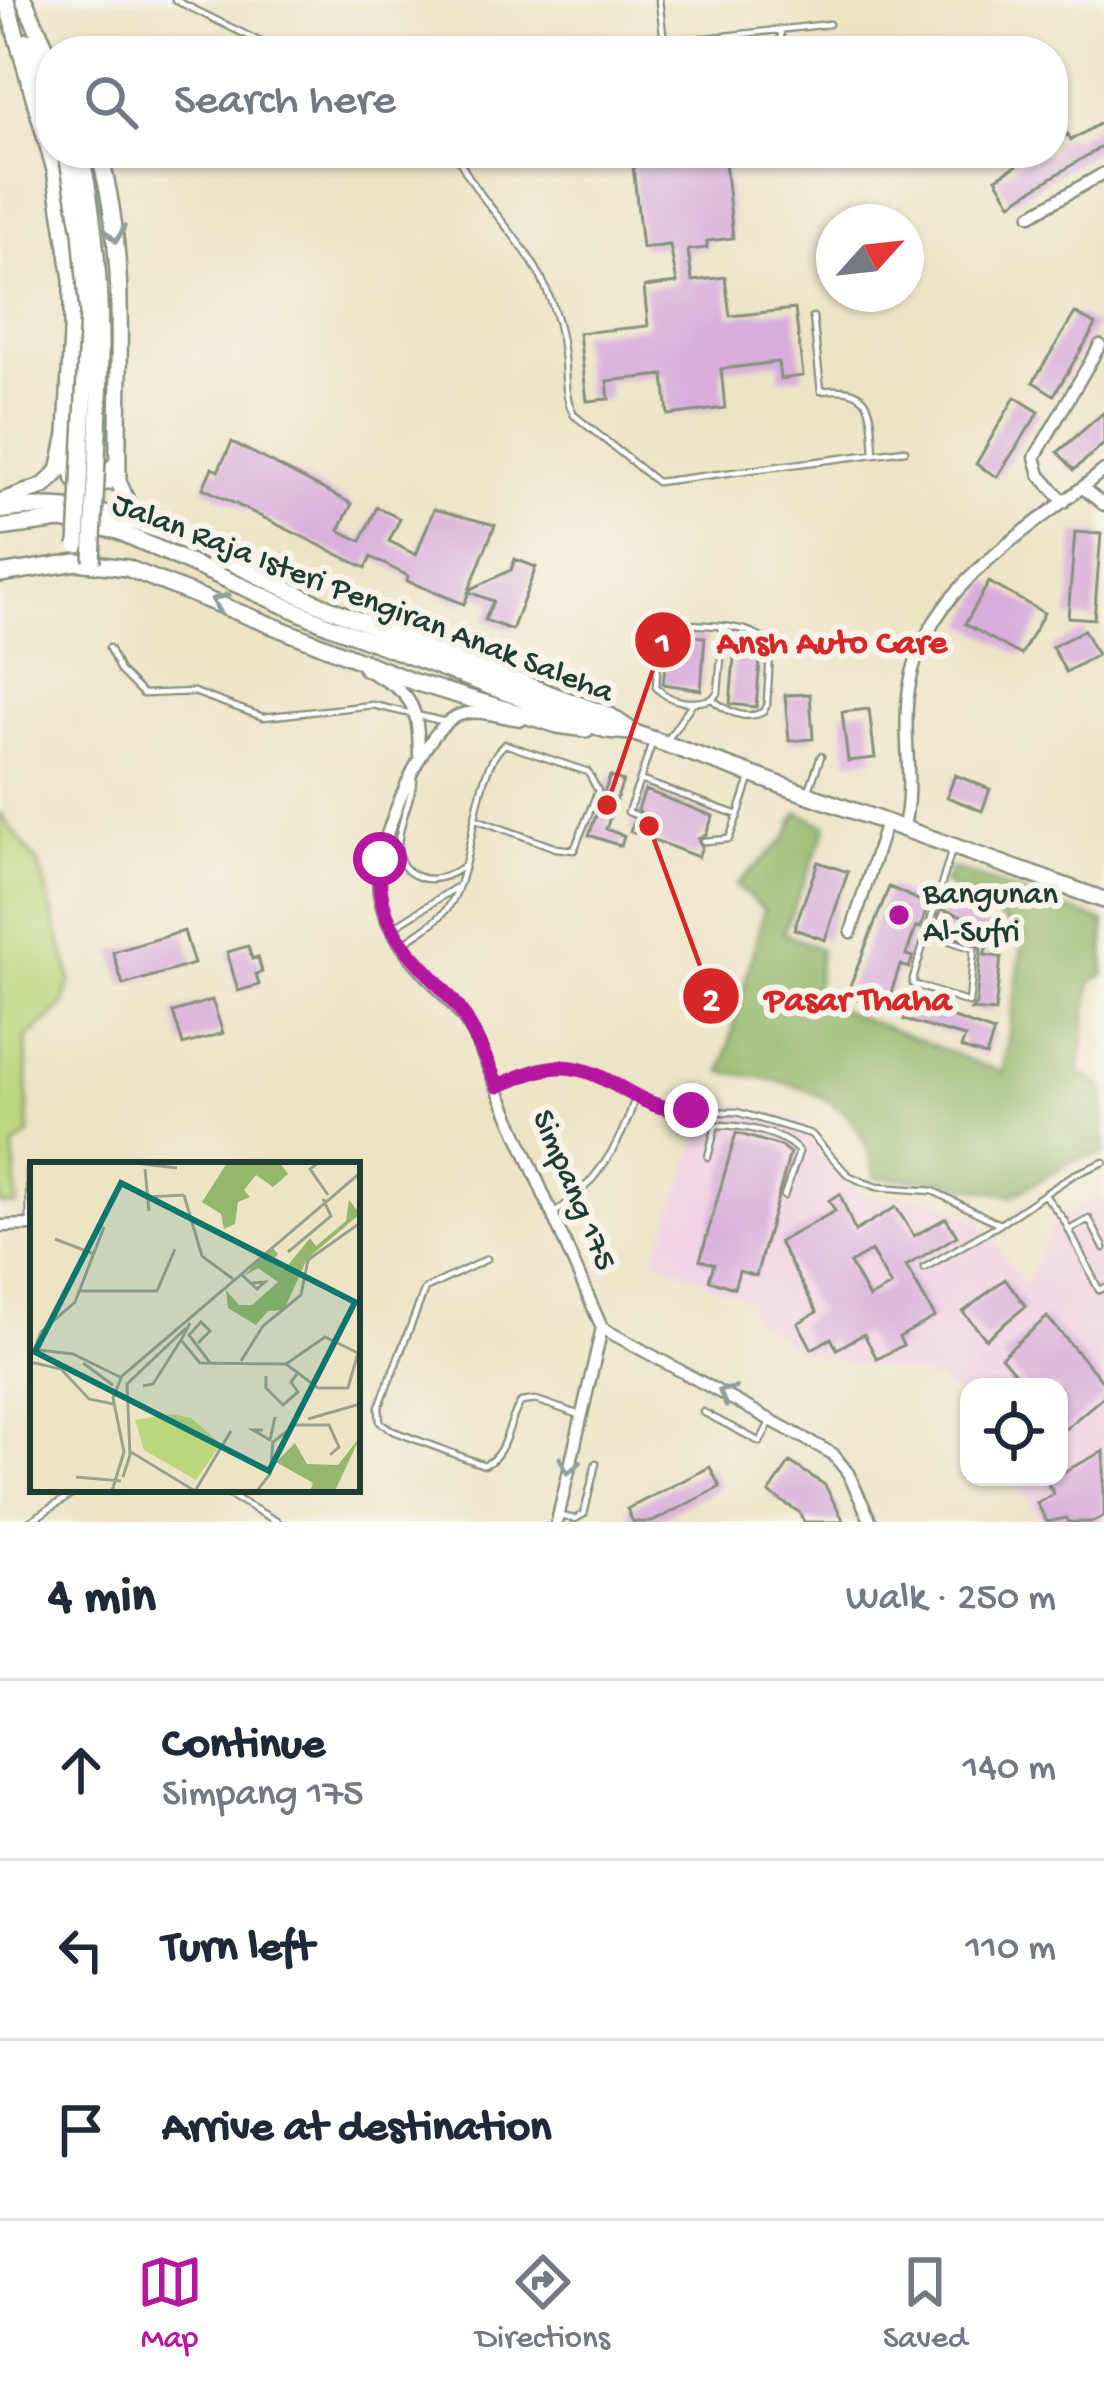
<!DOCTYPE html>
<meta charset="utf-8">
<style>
:root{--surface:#fff;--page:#f6f6f7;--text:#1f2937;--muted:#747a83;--line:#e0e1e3;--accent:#b5179e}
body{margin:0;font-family:"Gochi Hand",sans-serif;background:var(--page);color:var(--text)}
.controls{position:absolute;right:36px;bottom:36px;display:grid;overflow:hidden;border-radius:24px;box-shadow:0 3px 9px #0004}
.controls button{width:108px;height:108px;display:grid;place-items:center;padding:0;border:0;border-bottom:3px solid var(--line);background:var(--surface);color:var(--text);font:60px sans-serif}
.compass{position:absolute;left:816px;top:204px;width:108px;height:108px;border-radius:50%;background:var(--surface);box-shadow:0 3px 9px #0004;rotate:63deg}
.stop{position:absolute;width:36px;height:36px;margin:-27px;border:9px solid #b5179e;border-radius:50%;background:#fff}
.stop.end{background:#b5179e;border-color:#fff;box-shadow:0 3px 12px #0008}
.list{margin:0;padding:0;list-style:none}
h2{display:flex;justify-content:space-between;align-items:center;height:156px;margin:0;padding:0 48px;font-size:51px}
h2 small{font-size:39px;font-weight:400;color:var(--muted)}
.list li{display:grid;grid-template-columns:78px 1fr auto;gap:36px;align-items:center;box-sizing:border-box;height:180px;padding:0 48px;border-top:3px solid var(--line)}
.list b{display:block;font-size:45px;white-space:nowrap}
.list p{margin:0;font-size:39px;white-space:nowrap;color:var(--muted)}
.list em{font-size:39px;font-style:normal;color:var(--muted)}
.icon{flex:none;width:66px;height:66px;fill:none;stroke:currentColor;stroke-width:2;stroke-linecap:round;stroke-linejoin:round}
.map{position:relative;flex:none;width:1104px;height:1522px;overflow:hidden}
.search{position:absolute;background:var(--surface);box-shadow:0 3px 9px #0004;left:36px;right:36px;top:36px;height:132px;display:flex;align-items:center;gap:30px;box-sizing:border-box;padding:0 42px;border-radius:48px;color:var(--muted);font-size:45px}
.sheet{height:696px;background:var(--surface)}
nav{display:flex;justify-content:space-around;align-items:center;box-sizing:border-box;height:168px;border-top:3px solid var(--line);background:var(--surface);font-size:33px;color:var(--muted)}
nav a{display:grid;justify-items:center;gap:6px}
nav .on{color:var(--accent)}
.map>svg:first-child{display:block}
.built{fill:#f0d0e4}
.green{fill:#bbd67b;stroke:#6d8a58;stroke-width:3}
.forest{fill:#94b76b;stroke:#5a7a50;stroke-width:3}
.building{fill:#d8addb;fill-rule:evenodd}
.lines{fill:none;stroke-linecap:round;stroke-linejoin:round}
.lane-casing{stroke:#86907d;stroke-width:9}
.street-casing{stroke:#86907d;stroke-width:15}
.primary-casing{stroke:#86907d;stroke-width:20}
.lane{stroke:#fff;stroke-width:4.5}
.street{stroke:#fff;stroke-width:10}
.primary{stroke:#fff;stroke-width:15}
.primary-bridge-casing{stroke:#86907d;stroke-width:20;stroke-linecap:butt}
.primary-bridge{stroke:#fff;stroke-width:15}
.oneway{stroke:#8f9e9a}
.route{stroke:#b5179e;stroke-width:15}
.poi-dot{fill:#b5179e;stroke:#f7f3e8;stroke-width:4.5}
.labels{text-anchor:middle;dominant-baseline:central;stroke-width:12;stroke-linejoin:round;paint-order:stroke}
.street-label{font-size:33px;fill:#1f3d34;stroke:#f7f3e8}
.poi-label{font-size:33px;fill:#1f3d34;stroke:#f7f3e8;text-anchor:start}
.inset-road{fill:none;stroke:#9ba18c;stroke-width:3}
.view{fill:#0f766e;fill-opacity:0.15;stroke:#0f766e;stroke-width:6}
.inset-edge{fill:none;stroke:#1f3d34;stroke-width:6}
.leader{fill:none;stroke:#d62828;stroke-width:4.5}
.callout-dot{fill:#d62828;stroke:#f7f3e8;stroke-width:4.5}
.mark-label{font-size:36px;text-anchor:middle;font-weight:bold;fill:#fff}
.callout-label{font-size:36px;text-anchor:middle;font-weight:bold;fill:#d62828;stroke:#f7f3e8;stroke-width:12;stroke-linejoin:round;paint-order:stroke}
</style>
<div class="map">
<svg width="1104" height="1522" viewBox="0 0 1104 1522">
<rect width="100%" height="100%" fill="#f7f3e8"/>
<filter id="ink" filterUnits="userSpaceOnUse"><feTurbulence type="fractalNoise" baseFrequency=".00833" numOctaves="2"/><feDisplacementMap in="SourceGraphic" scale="24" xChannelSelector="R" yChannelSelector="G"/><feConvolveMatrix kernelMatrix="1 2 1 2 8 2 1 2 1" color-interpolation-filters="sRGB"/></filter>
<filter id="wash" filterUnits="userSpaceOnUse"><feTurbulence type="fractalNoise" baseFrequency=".004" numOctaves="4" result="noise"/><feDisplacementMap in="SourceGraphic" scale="48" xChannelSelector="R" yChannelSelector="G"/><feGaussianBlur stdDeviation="2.7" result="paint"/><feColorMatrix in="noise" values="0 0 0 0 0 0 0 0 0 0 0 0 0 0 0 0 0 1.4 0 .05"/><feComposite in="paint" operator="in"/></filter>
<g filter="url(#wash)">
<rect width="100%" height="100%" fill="#ede4c6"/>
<path class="built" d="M724,1102L793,1118L844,1182L869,1197L929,1199L980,1221L1025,1286L1055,1218L1104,1195V1522H1041L1017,1477H1059V1387H969V1403L936,1379L807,1355L750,1318L748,1301L655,1259L705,1121L713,1106Z"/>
<path class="green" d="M0,814L39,865L71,978L63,1006L26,1039L29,1135L14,1146L17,1205L0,1204Z"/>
<path class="forest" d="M798,812L827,826L783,933L820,949L815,1000L1003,1073L1024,934L944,883L952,868L1104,922V975L1091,981L1079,1073L1104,1087V1154L1076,1159L1012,1196L944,1181L875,1177C872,1165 869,1151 864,1140C839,1087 773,1078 722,1072L764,910L736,885L786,838Z"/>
<g id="blocks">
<path class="building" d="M1104,121V145L1011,203L996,178L1037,153H1053V143L1068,134L1071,140Z
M675,153H724L733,238L707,241V248L688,250L692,281L725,277L730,316L795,309L803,376L780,379L778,362L721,369L725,408L668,415L664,375L607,381L609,399L587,401L579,333L648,326L644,287L677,283L670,245L642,248L632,157Z
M1075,313L1096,325L1054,395L1033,382Z
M1015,397L1039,412L997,477L976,464Z
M1104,412V444L1074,470L1058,452Z
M232,442L352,504L339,530L361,541L377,507L400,519L389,541L416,555L434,509L495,525L469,590L511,570L515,559L536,567L512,630L485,620L493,601L469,592L464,604L407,581L408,576L371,557L366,568L203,488L212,468L218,471Z
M1075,532L1101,534L1094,619L1068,617Z
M989,582L1044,613L1021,655L965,624Z
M1084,630L1097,655L1066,672L1052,647Z
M669,634L705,637L701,690L663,684Z
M735,647L761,650L756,707L730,704Z
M810,694L813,739L789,741L785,695Z
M869,709L875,758L848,761L842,712Z
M955,775L990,789L982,811L947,797Z
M610,776L623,781L606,829L624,836L621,846L589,835Z
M645,790L713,816L706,834L698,839L702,847L698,857L630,831L634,821L643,816L638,809Z
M818,862L848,872L825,940L794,929Z
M889,887L928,904L921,928L916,927L906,955L913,957L909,968L900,965L886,1009L846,996Z
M941,909L994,926L984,955L1001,957L995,1012L971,1010L976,1004L981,948L935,929Z
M184,931L194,964L123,985L113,952Z
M248,946L252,959L258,957L262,972L256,974L259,985L238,991L227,952Z
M910,997L929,1002L928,1009L994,1032L986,1056L961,1048L965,1037L904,1020Z
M212,1000L223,1033L183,1045L173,1012Z
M736,1133L781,1146L790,1153L756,1276L739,1271L734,1288L709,1280L714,1264L700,1260Z
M840,1194L855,1231L896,1207L914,1236L946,1218L957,1236L906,1266L935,1317L899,1337L903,1345L877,1359L864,1334L837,1349L831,1338L812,1349L798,1323L817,1312L779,1242L835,1211L829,1200ZM871,1251L891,1286L869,1298L850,1263Z
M1005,1279L1026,1306L986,1339L963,1312Z
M1047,1317L1104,1383V1396L1064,1430L1059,1424V1387H1027L1001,1357Z
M1104,1451V1516L1093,1522H1068L1066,1518L1047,1522L1037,1503L1054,1494L1046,1481Z
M790,1462L825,1485L844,1522H804L799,1512L769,1493Z
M710,1467L720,1487L652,1522H633L627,1509Z"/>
</g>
</g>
<g filter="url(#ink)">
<use href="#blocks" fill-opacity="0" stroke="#86907d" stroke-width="3"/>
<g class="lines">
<defs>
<path id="lane" d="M175,0L279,51
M659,0L664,42
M594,51L829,24
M689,51L702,38
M780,51L781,30
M456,153C478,203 523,236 545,286C555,309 562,335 564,359C566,379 564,397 574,415L657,482L905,450
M813,317L821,391C875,384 871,410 874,454
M674,623L720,626L723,635L718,692L712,699C693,705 669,703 656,687L659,632Z
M109,648L120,671L143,694L194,692L263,717L373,705L446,722
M712,699C726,711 745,721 763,712L767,704C769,651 781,632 720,626
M666,742L693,702
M652,743L640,780L738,815L750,779
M414,781C409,810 378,862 419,877C434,883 451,875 464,866
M809,790L821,756
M636,815L628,812L640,780
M704,841L729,839L738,815
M394,927L455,888
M927,933L974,949L969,1003L913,984V979L951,853
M404,943C419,932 438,922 449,906C475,868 472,770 505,744L588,772L598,791L574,850L556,848L476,819
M501,1085L560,1066L585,1070L653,1107L670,1111L737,1112L811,1134L848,1175L863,1182L877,1187L933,1191L1000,1224L1073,1175L1104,1162
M708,1157L716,1125C741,1125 783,1132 799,1152L784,1196
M1044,1194L1064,1220L1099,1290L1104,1288
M555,1213C596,1184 621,1145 635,1098
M30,1224L29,1167H33
M1069,1230L1089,1219L1104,1248
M487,1259L425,1289L379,1407L380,1422L393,1431L484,1465C507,1456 507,1422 521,1402L536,1400L580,1415
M924,1268L1000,1224
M703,1412L760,1442L769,1424
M219,1489L278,1522
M560,1516L575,1519L584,1514L596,1463
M29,1522L80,1489"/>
<path id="street" d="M1031,215L1104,173
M1083,488L1104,505
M1064,502L1040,475L1035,457L1100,345
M364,669C411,693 418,701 419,755
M521,720C501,718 477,707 457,716C423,731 387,824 380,861C376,882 379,905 389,925C410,967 451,994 474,1035L602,1328L833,1454L848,1473L871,1522
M903,830C916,781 900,732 910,683C928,583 1032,530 1104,470
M851,932L886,823
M0,1226L33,1225
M557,1522L602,1328"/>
<path id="primary" d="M24,0L51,59
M28,41L51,100
M99,153C130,261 116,370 118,481L130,510L140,519
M68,450L75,480L88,486L107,482L114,466
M0,502L44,486L59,471L67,434L72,333V279L55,170L6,0
M0,511C122,488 227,567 336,611C427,648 518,682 610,716L630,730
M0,528L60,520L118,531L328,625L606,730L632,732L1104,900
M0,574L77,562L127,568L414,682L558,725L586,729"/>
</defs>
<use href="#lane" class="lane-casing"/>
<use href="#street" class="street-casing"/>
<use href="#primary" class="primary-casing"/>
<use href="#lane" class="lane"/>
<use href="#street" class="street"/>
<use href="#primary" class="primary"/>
<defs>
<path id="primary-bridge" d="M81,154C111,292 98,423 92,562
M67,155L81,232L88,313L77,545"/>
</defs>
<use href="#primary-bridge" class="primary-bridge-casing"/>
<use href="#primary-bridge" class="primary-bridge"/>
</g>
<defs><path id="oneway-chevron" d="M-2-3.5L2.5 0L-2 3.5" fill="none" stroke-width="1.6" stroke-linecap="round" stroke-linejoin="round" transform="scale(3)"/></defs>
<g class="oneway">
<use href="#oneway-chevron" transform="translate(115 234) rotate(82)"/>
<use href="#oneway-chevron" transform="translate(219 602) rotate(-157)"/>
<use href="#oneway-chevron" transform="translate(726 1394) rotate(-151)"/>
<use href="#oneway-chevron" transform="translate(569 1466) rotate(102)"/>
</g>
</g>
<g class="lines" filter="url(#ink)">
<path class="route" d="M380,859C373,937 419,955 460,1010C476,1033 486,1061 498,1086C518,1078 541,1066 563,1067C612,1069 635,1112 691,1110"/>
</g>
<circle class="poi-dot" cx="899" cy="915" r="12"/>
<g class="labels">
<g class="street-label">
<text transform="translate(362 600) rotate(21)">Jalan Raja Isteri Pengiran Anak Saleha</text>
<text transform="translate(572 1191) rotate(67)">Simpang 175</text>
</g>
<g class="poi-label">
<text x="923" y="896">Bangunan<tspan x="923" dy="38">Al-Sufri</tspan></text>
</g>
</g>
<g transform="translate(30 1162)">
<rect width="330" height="330" fill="#ede4c6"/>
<path d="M141,252L161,256L191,282L166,318L114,288L105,258Z" fill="#bbd67b"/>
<path d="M197,1H250L258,12L243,25L226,13L214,28L220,35L208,40L205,62L194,67L191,52L172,40ZM319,38L330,52L277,97L254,148L238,149L226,163L198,146L196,128L209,143H222L248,120L228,106L214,114L242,85L248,92L241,100L254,108L280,76L286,84L316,59ZM330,275L305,329H280L283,321L246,300L265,281L277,302L308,303Z" fill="#94b76b"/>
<path class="inset-road" d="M105,1L147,6M288,1L280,7L298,33M115,7L119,49M154,33L172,94L203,117M118,35L154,33M25,77L64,92M258,90L301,54L293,37M212,113L227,127L235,120L221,121M50,129H127L145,87M160,161L151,178L170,201L256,202L288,226H318L328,191L295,175L256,202M168,181L180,169L171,160L159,173L181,202M0,187L43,192L92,216M4,188L11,170L45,140L74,65M211,199L233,164L271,133L278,98L330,61M0,200L31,207L59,237L83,242M53,201L83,223M236,214V226L253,243L268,230L261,220L267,212M113,224L123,222L151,178M278,257L330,242M233,268H223L240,278L245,255M101,290L165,329L201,269M46,315L91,319M93,315L100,293L97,222L156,166M82,329L94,290L83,236L92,214L330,11M227,329L240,312L243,280L265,263H299L309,285L300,293"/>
<path class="view" d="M91,21L325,140L239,309L5,190Z"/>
<rect width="330" height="330" class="inset-edge"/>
</g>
<path class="leader" d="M607 805L663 640M649 826L711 996"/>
<g class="callout-dot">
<circle cx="607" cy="805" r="12"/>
<circle cx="649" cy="826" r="12"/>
<circle cx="663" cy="640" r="30"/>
<circle cx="711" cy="996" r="30"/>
</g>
<g class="mark-label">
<text x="663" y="652">1</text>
<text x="711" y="1009">2</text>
</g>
<g class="callout-label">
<text x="832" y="652">Ansh Auto Care</text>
<text x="858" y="1009">Pasar Thaha</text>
</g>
</svg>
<div class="controls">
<button><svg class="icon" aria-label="locate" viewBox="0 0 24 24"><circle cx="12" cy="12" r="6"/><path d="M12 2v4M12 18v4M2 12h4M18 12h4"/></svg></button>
</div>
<svg class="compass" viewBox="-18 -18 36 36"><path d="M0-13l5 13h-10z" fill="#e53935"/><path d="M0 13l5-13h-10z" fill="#747a83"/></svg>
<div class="stop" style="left:380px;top:859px"></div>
<div class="stop end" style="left:691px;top:1110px"></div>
<div class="search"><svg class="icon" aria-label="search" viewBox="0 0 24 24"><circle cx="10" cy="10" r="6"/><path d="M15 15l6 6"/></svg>Search here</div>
</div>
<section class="sheet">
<h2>4 min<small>Walk · 250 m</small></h2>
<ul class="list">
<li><svg class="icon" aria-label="ahead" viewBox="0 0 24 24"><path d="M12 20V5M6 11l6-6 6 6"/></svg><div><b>Continue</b><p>Simpang 175</p></div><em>140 m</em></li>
<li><svg class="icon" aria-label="left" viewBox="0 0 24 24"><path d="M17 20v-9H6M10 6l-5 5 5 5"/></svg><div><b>Turn left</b></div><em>110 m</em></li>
<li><svg class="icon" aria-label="arrive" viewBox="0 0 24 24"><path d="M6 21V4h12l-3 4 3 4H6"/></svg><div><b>Arrive at destination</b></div></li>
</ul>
</section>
<nav>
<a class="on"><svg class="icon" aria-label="map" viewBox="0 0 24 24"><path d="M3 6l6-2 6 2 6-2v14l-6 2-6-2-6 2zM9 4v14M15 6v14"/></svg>Map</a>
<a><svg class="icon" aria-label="directions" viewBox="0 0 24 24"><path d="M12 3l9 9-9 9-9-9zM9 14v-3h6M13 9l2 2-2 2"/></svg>Directions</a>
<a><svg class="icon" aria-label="saved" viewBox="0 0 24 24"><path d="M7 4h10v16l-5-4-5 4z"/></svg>Saved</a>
</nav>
